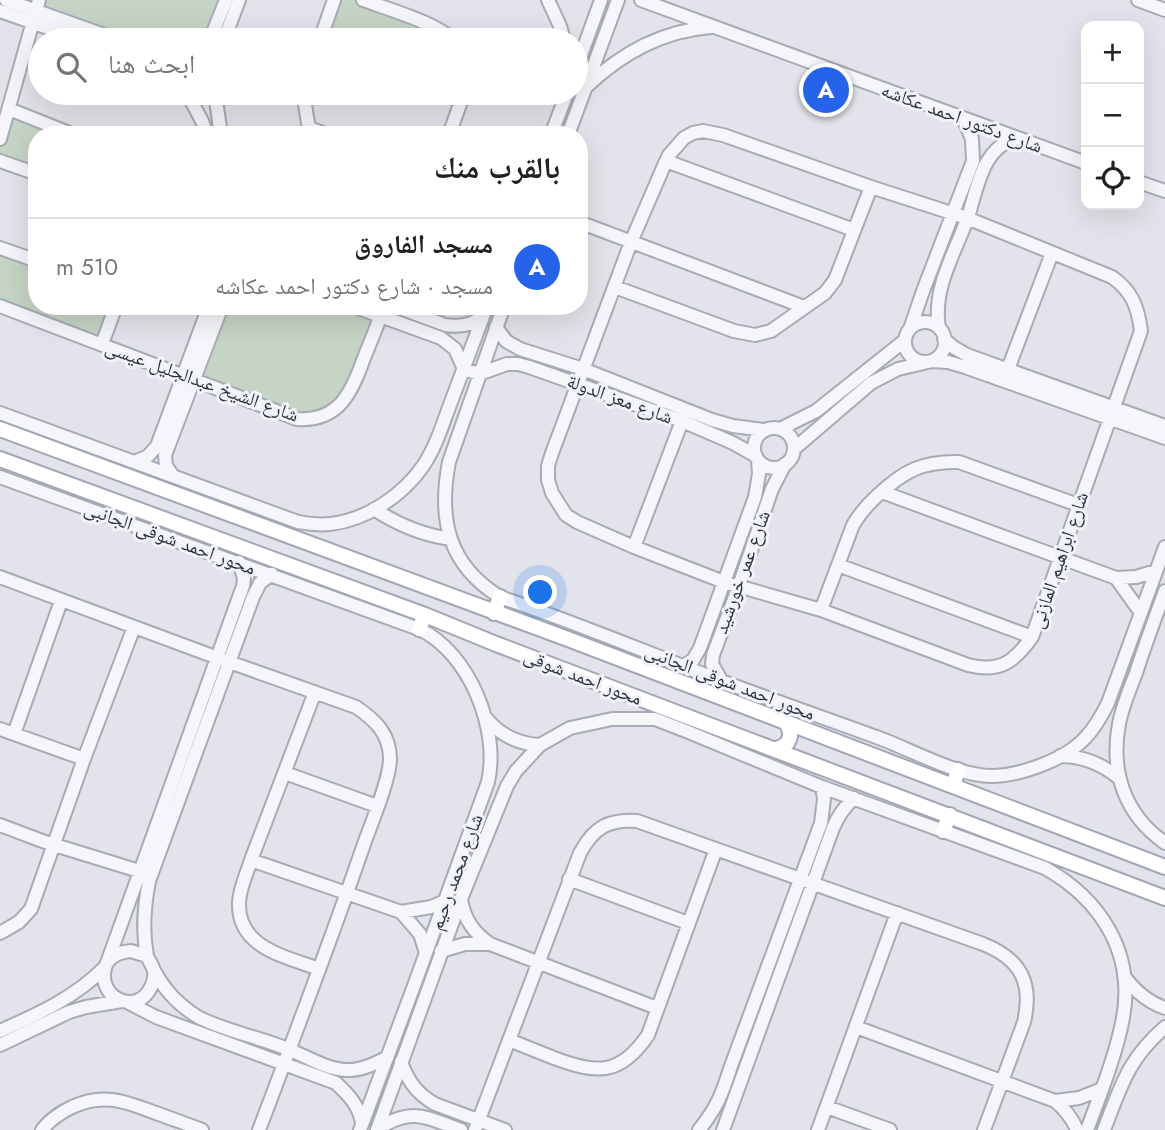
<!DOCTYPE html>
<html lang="ar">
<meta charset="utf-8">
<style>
:root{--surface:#fff;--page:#f2f2f2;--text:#222;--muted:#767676;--line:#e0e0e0;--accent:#2563eb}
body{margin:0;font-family:Jost,"Noto Naskh Arabic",sans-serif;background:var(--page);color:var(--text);direction:rtl}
.controls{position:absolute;right:21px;top:21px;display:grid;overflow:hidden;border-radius:14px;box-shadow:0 7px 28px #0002}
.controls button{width:63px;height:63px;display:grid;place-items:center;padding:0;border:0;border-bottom:2px solid var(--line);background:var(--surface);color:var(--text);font:35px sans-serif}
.you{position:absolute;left:541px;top:593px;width:24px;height:24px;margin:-18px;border:5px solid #fff;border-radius:50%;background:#1a73e8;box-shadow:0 0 0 10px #1a73e833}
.badge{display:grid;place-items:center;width:46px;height:46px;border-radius:50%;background:var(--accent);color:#fff;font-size:23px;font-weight:700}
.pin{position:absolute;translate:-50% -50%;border:4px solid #fff;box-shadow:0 2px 7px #0006}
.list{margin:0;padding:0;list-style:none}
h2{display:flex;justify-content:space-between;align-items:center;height:91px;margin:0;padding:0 28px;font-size:30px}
h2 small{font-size:23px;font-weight:400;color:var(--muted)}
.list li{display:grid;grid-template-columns:46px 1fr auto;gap:21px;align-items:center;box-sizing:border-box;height:98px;padding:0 28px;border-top:2px solid var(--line)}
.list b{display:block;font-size:26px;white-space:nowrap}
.list p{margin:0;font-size:23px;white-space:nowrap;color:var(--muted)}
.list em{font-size:23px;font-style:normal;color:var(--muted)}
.icon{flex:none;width:38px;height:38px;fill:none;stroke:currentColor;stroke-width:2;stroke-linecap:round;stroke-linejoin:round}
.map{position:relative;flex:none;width:1165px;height:1130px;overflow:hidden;direction:ltr}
.search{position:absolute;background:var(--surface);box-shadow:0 7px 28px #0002;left:28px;top:28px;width:560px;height:77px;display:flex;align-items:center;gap:18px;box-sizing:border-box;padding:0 24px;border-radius:38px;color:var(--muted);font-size:26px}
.panel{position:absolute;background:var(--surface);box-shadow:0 7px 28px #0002;left:28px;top:126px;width:560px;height:189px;border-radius:28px;direction:rtl}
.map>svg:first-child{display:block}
.green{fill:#c5d4c4}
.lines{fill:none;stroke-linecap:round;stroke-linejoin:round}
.minor-casing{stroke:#a8aab5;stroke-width:16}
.major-casing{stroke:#a2a6b6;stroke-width:18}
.minor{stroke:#f5f6f9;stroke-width:12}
.major{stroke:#fff;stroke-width:14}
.labels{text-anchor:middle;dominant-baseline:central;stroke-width:6;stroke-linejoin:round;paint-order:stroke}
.street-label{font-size:19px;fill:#2b2f42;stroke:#f2f3f8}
</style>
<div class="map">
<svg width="1165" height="1130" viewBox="0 0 1165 1130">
<rect width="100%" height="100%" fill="#e3e4eb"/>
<path class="green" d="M39,0H226L210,40H118L36,11Z
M334,0H363L453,40H320Z
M9,109L74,135H37V174L0,161V139Z
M0,248L37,261V306H116L102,344L0,306Z
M222,306H353L380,316L345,399L308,420L194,379Z"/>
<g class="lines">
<defs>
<path id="minor" d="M6,0L118,40
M363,0C387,9 437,23 453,40
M548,0L560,26L564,40
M641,0L1086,163
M1138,0L1165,10
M0,11L82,40
M210,40L226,0
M224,40L239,0
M320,40L334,0
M576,69L601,0
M585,88C621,53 661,31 711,27
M187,93L202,121L207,135
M215,93L221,135
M303,93L310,135
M9,109L74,135
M309,128L328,135
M703,131L723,135L871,187L967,218L1112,277C1132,291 1138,307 1141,331L1032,637C1014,662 1000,673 968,665L821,610L724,582L634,547L577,522L566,515L552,493L548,480V466L552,453L631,242L666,161L669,155L684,138L693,133Z
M449,135L464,93
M551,135L567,93
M568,135L618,0
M0,139L39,0
M0,161L37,174
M666,161L854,230
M1139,182L1165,191
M579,222L804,307
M0,248L37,261
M615,287L734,331L755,335L771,331L825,293L835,280L871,187
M0,306L297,419C339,422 352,392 364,358C371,341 378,324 384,306
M353,306L441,338L455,349L464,369L479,374L507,364H518L529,367L682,421L733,443L756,456
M394,306L445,325C459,327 472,326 483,316
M504,306L449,462C438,519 448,565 500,597C574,622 646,652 719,680C772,700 825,718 879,738C912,750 959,777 994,776C1022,775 1066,759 1085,738C1095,728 1102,715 1108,703L1165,547
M905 342a20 20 0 1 1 40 0a20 20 0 1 1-40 0Z
M911,326L923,291L973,161L972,139L963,118
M496,327L506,341L520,349L583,369L712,420L733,426L764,430
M939,328C932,287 956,252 969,214C974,197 978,178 987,162C993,151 1003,143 1014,137
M944,339L953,347L967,355L1165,426
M102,344L116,306
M931,361L948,362L965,367L1165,438
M1008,369L1052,253
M0,413L298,522C309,524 320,525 330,524C367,520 403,495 423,466C436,447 443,423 451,402C463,370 475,338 487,306
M754 448a20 20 0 1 1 40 0a20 20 0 1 1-40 0Z
M780,429L816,411L904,341
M794,449L871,383L898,369L924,363
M135,462L148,456L157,446L209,306
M173,476L166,466L165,455L222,306
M0,477L419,629C469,652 500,729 488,782L415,983L360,1130
M882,492L1116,578L1136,577L1156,571
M374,509C398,525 422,535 451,539
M634,547L682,421
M838,565L1032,637
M0,577L218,658L356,707C375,720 389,733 390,757C391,777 371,824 364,844C331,940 295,1035 259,1130
M1116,578L1141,613
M1165,591C1155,618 1145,645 1136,673C1130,689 1122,707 1119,724C1110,772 1125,815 1165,843
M821,610L853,525C860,513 868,504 878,495C904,471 922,461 959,462L1078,505
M683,666L693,660L700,648L755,497L759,474L758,460
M721,680L712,664L713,655L739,586L772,489L785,464
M315,692L251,860C247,873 240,887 239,902C237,948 285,956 319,969
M486,718C500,735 518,744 540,745
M0,729L84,759
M14,734L61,601
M1060,756C1083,756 1102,764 1119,778
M285,773L377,806
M0,825L45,842L139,871
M251,860L401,912L420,934L426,953
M569,879L688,923
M461,900C465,920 473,932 490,944L657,1008
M401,912L431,907L445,901
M0,933L19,922L31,909L84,759L134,627
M131,951L147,956C149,961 153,966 154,971C155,976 153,983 151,987C138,1016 97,999 105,968C108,956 120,952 131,951Z
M441,951L465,944H490
M147,956C142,930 144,907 149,881L253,597L260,583L272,574
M107,963L243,586L244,578L239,562
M155,972C165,991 180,1006 198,1017C227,1032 260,1037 290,1050C308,1057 326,1069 346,1070C360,1071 374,1064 386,1058
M1124,976C1135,991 1147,1002 1165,1008
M127,1002L156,1017L336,1083C349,1095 359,1106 362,1123
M856,1027L1055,1101C1065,1109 1072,1118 1077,1130
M0,1031C38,1014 76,997 105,967
M509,1040C524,1046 539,1052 554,1058C597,1074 620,1076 648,1035L716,849
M0,1045L69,1012L86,1007L122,1001
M401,1062C408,1081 417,1094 435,1104L505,1130
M1055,1101L1079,1098L1102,1089
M827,1107L890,1130
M377,1129C413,1107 425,1117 461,1130
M42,1130C50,1119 60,1113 72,1107C104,1092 126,1102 156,1113C172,1119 187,1124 202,1130
M377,1130L461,899L507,786L516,771L540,745L570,728L612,719H655L686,731L822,787L1045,868C1100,899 1135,952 1123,1018C1116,1055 1100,1095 1087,1130
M475,1130L580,853C594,827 609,819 637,821L983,944C1021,959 1033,983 1024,1022L984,1130
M699,1130C718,1106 722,1094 731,1066L821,823L824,799L822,787
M723,1130L833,828C838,816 844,807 854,798
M818,1130L897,913
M1104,1130C1121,1086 1128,1059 1165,1027"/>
<path id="major" d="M0,429L568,639L1165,867
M0,459L425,615L496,644L1165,898
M494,613L500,597
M419,629L425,615
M776,749C790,746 794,734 786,723
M953,786L958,770
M943,831L950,815"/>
</defs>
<use href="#minor" class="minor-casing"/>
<use href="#major" class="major-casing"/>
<use href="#minor" class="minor"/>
<use href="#major" class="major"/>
</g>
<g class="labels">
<g class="street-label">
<text transform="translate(962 118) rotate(20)">شارع دكتور احمد عكاشه</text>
<text transform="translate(202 381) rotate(20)">شارع الشيخ عبدالجليل عيسى</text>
<text transform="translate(620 399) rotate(20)">شارع معز الدولة</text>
<text transform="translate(170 538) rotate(20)">محور احمد شوقى الجانبى</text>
<text transform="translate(1059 560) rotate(-71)">شارع ابراهيم المازنى</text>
<text transform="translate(742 572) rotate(-70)">شارع عمر خورشيد</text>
<text transform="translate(583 677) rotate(21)">محور احمد شوقى</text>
<text transform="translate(730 682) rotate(21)">محور احمد شوقى الجانبى</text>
<text transform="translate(456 872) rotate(-70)">شارع محمد رحيم</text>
</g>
</g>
</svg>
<div class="controls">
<button>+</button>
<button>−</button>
<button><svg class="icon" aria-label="locate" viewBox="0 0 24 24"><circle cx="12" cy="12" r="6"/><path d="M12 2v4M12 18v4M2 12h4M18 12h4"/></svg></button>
</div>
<div class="you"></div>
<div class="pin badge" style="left:826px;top:90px">A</div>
<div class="search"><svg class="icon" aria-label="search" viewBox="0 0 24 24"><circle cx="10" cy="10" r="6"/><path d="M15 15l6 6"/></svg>ابحث هنا</div>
<section class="panel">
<h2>بالقرب منك<small></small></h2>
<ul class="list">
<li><span class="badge">A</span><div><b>مسجد الفاروق</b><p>مسجد · شارع دكتور احمد عكاشه</p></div><em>510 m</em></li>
</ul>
</section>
</div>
